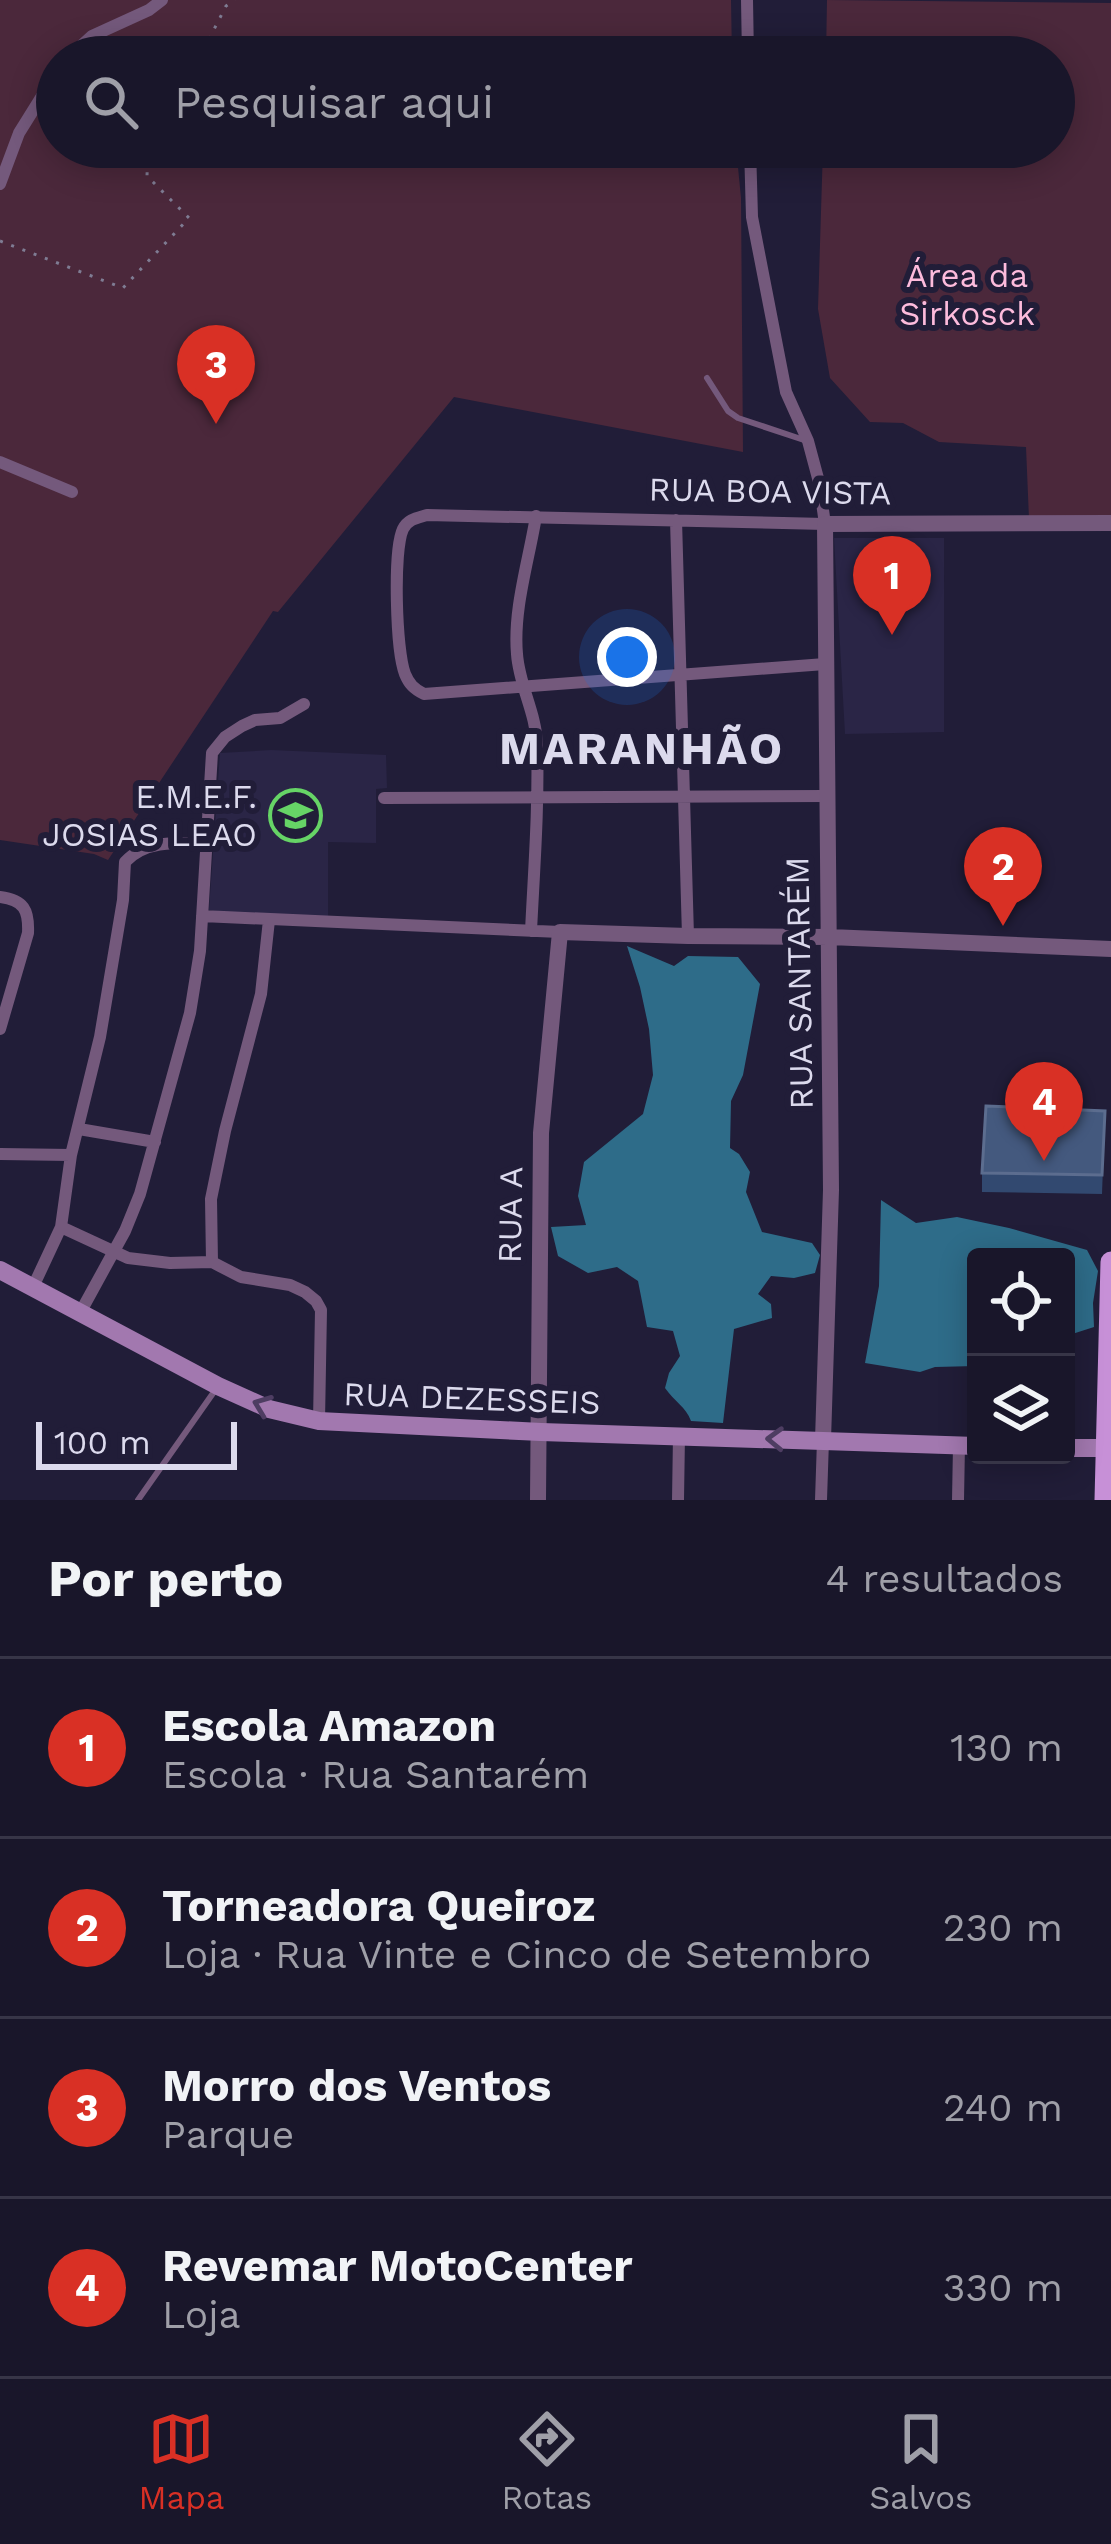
<!DOCTYPE html>
<html lang="pt">
<meta charset="utf-8">
<style>
:root{--surface:#19162a;--page:#221f32;--text:#f1f3f6;--muted:#9f9fa8;--line:#373547;--accent:#d93025}
body{margin:0;font-family:"Work Sans",sans-serif;background:var(--page);color:var(--text)}
.controls{position:absolute;right:36px;bottom:36px;display:grid;overflow:hidden;border-radius:12px;box-shadow:0 6px 30px #0003}
.controls button{width:108px;height:108px;display:grid;place-items:center;padding:0;border:0;border-bottom:3px solid var(--line);background:var(--surface);color:var(--text);font:60px sans-serif}
.scale{position:absolute;left:36px;bottom:30px;width:201px;box-sizing:border-box;padding-left:12px;border:6px solid #dcdaed;border-top:0;font-size:33px;line-height:42px;white-space:nowrap;color:#dcdaed;-webkit-text-stroke:9px #211d38;paint-order:stroke}
.you{position:absolute;left:627px;top:657px;width:42px;height:42px;margin:-30px;border:9px solid #fff;border-radius:50%;background:#1a73e8;box-shadow:0 0 0 18px #1a73e833}
.badge{display:grid;place-items:center;width:78px;height:78px;border-radius:50%;background:var(--accent);color:#fff;font-size:39px;font-weight:700}
.pin{position:absolute;translate:-50% -99px;filter:drop-shadow(0 3px 6px #0008)}
.pin::after{content:'';position:absolute;top:63px;width:42px;height:36px;background:inherit;clip-path:polygon(0 0,100% 0,50% 100%)}
.list{margin:0;padding:0;list-style:none}
h2{display:flex;justify-content:space-between;align-items:center;height:156px;margin:0;padding:0 48px;font-size:51px}
h2 small{font-size:39px;font-weight:400;color:var(--muted)}
.list li{display:grid;grid-template-columns:78px 1fr auto;gap:36px;align-items:center;box-sizing:border-box;height:180px;padding:0 48px;border-top:3px solid var(--line)}
.list b{display:block;font-size:45px;white-space:nowrap}
.list p{margin:0;font-size:39px;white-space:nowrap;color:var(--muted)}
.list em{font-size:39px;font-style:normal;color:var(--muted)}
.icon{flex:none;width:66px;height:66px;fill:none;stroke:currentColor;stroke-width:2;stroke-linecap:round;stroke-linejoin:round}
.map{position:relative;flex:none;width:1111px;height:1500px;overflow:hidden}
.search{position:absolute;background:var(--surface);box-shadow:0 6px 30px #0003;left:36px;right:36px;top:36px;height:132px;display:flex;align-items:center;gap:30px;box-sizing:border-box;padding:0 42px;border-radius:66px;color:var(--muted);font-size:45px}
.sheet{height:876px;background:var(--surface)}
nav{display:flex;justify-content:space-around;align-items:center;box-sizing:border-box;height:168px;border-top:3px solid var(--line);background:var(--surface);font-size:33px;color:var(--muted)}
nav a{display:grid;justify-items:center;gap:6px}
nav .on{color:var(--accent)}
.map>svg:first-child{display:block}
.built{fill:#2a2546}
.green{fill:#4b283b}
.water{fill:#2e6c89}
.lines{fill:none;stroke-linecap:round;stroke-linejoin:round}
.path{stroke:#7f7c93;stroke-width:3;stroke-dasharray:3 9;stroke-linecap:butt}
.service{stroke:#74597c;stroke-width:6}
.minor{stroke:#74597c;stroke-width:12}
.tertiary{stroke:#74597c;stroke-width:16}
.secondary{stroke:#a278af;stroke-width:18}
.primary{stroke:#c790d7;stroke-width:21}
.wall{fill:#324970}
.building{fill:#44597e;stroke:#5c6d8f;stroke-width:3}
.oneway{stroke:#4e3d62}
.labels{text-anchor:middle;dominant-baseline:central;stroke-width:12;stroke-linejoin:round;paint-order:stroke}
.park-label{font-size:33px;fill:#fdbbdc;stroke:#211d38}
.street-label{font-size:33px;fill:#dcdaed;stroke:#211d38}
.poi-label{font-size:33px;fill:#dcdaed;stroke:#211d38;text-anchor:end}
.district-label{font-size:45px;font-weight:bold;letter-spacing:3px;fill:#dcdaed;stroke:#211d38}
</style>
<div class="map">
<svg width="1111" height="1500" viewBox="0 0 1111 1500">
<rect width="100%" height="100%" fill="#211d38"/>
<path class="built" d="M834,538H944V732L845,734Z
M271,750L386,755L387,788L376,789V843L328,842V916L252,915L209,910L220,753Z"/>
<path class="green" d="M0,0H731L732,57H57V147H736L741,198L743,452L454,397L278,612L273,611L108,860L94,854L0,840Z
M827,0L1111,3V518L1029,519L1026,447L939,442L903,423L870,422L830,378L818,309L823,147H1054V57H826Z"/>
<path class="water" d="M627,946L674,966L688,956L738,957L760,984L743,1075L731,1101L730,1148L739,1154L750,1172L746,1192L762,1232L812,1243L820,1255L815,1273L794,1278L771,1276L758,1294L771,1304L772,1318L734,1329L723,1423L691,1421C686,1407 674,1401 665,1388L669,1373L680,1356L673,1331L647,1327L638,1281L617,1267L588,1273L558,1256L551,1227L586,1225L578,1196L584,1162L643,1114L653,1075L649,1029L640,987Z
M881,1200L916,1223L957,1217L1009,1228L1087,1250L1098,1271L1093,1303L1094,1327L1066,1336V1257H976V1366L935,1367L920,1372L865,1363L879,1286Z"/>
<g class="lines">
<path class="path" d="M154,57L206,45L226,6L235,0
M228,57L247,47L249,57
M0,241L123,288L189,218L147,176L148,147"/>
<path class="service" d="M707,378L728,411L738,418L804,440
M138,1500L216,1389"/>
<path class="minor" d="M747,0L748,57
M69,57L92,36L149,10L162,0
M750,147L752,217L786,392L808,441L819,482L825,524L427,515C417,518 408,519 403,529C393,550 396,651 405,674C409,684 414,689 424,694L825,664
M0,184L19,133L57,72
M0,462L72,492
M676,520L688,936
M384,798L826,796
M0,897C24,900 29,910 28,933L0,1029
M202,916L560,932
M531,931C534,869 539,806 537,744C536,713 519,685 517,654C513,609 529,560 536,516
M79,1129L155,1142
M0,1154L71,1155
M61,1227L128,1258L170,1263L212,1262L241,1277L290,1285L305,1292L316,1301L321,1310L319,1421
M212,1262L211,1199L225,1131L261,994L269,920
M33,1287L61,1227L71,1155L100,1037L123,900L125,862C146,839 179,843 207,844
M80,1313L125,1231L140,1194L190,1013L200,951L212,753L225,737L242,726L255,720L280,718L304,704
M678,1500L679,1435
M821,1500L823,1440
M958,1500L959,1445"/>
<path class="tertiary" d="M823,1440L831,1190L825,524L1111,523
M538,1500L541,1133L560,932L688,936L830,937L1111,949"/>
<path class="secondary" d="M0,1270L218,1386L269,1409L319,1421L541,1432L976,1446
M1066,1448H1106"/>
<path class="primary" d="M1105,1500L1111,1262"/>
</g>
<path class="wall" d="M1105,1111L1102,1194L982,1192V1173Z"/>
<path class="building" d="M986,1106L1105,1111L1102,1175L982,1173Z"/>
<defs><path id="oneway-chevron" d="M-2-3.5L2.5 0L-2 3.5" fill="none" stroke-width="1.6" stroke-linecap="round" stroke-linejoin="round" transform="scale(3)"/></defs>
<g class="oneway">
<use href="#oneway-chevron" transform="translate(262 1405) rotate(-159)"/>
<use href="#oneway-chevron" transform="translate(775 1439) rotate(-178)"/>
</g>
<defs>
<symbol id="school-ring" viewBox="-11 -11 22 22"><circle r="9.5" fill="#211d38" stroke="#66d466" stroke-width="1.5"/><path d="M0-5L7-2L0 1L-7-2ZM-4 1L0 2.5L4 1V4Q0 6-4 4Z" fill="#66d466"/></symbol>
</defs>
<g fill-rule="evenodd">
<use href="#school-ring" x="266" y="786" width="59" height="59"/>
</g>
<g class="labels">
<g class="park-label">
<text x="967" y="275">Área da<tspan x="967" dy="38">Sirkosck</tspan></text>
</g>
<g class="street-label">
<text transform="translate(770 491) rotate(1)">RUA BOA VISTA</text>
<text transform="translate(799 983) rotate(-91)">RUA SANTARÉM</text>
<text transform="translate(510 1215) rotate(-89)">RUA A</text>
<text transform="translate(472 1398) rotate(2)">RUA DEZESSEIS</text>
</g>
<g class="poi-label">
<text x="257" y="796">E.M.E.F.<tspan x="257" dy="38">JOSIAS LEAO</tspan></text>
</g>
<g class="district-label">
<text x="642" y="748">MARANHÃO</text>
</g>
</g>
</svg>
<div class="controls">
<button><svg class="icon" aria-label="locate" viewBox="0 0 24 24"><circle cx="12" cy="12" r="6"/><path d="M12 2v4M12 18v4M2 12h4M18 12h4"/></svg></button>
<button><svg class="icon" aria-label="layers" viewBox="0 0 24 24"><path d="M12 4l9 5-9 5-9-5zM3 14l9 5 9-5"/></svg></button>
</div>
<div class="scale">100 m</div>
<div class="you"></div>
<div class="pin badge" style="left:892px;top:635px">1</div>
<div class="pin badge" style="left:1003px;top:926px">2</div>
<div class="pin badge" style="left:216px;top:424px">3</div>
<div class="pin badge" style="left:1044px;top:1161px">4</div>
<div class="search"><svg class="icon" aria-label="search" viewBox="0 0 24 24"><circle cx="10" cy="10" r="6"/><path d="M15 15l6 6"/></svg>Pesquisar aqui</div>
</div>
<section class="sheet">
<h2>Por perto<small>4 resultados</small></h2>
<ul class="list">
<li><span class="badge">1</span><div><b>Escola Amazon</b><p>Escola · Rua Santarém</p></div><em>130 m</em></li>
<li><span class="badge">2</span><div><b>Torneadora Queiroz</b><p>Loja · Rua Vinte e Cinco de Setembro</p></div><em>230 m</em></li>
<li><span class="badge">3</span><div><b>Morro dos Ventos</b><p>Parque</p></div><em>240 m</em></li>
<li><span class="badge">4</span><div><b>Revemar MotoCenter</b><p>Loja</p></div><em>330 m</em></li>
</ul>
</section>
<nav>
<a class="on"><svg class="icon" aria-label="map" viewBox="0 0 24 24"><path d="M3 6l6-2 6 2 6-2v14l-6 2-6-2-6 2zM9 4v14M15 6v14"/></svg>Mapa</a>
<a><svg class="icon" aria-label="directions" viewBox="0 0 24 24"><path d="M12 3l9 9-9 9-9-9zM9 14v-3h6M13 9l2 2-2 2"/></svg>Rotas</a>
<a><svg class="icon" aria-label="saved" viewBox="0 0 24 24"><path d="M7 4h10v16l-5-4-5 4z"/></svg>Salvos</a>
</nav>
